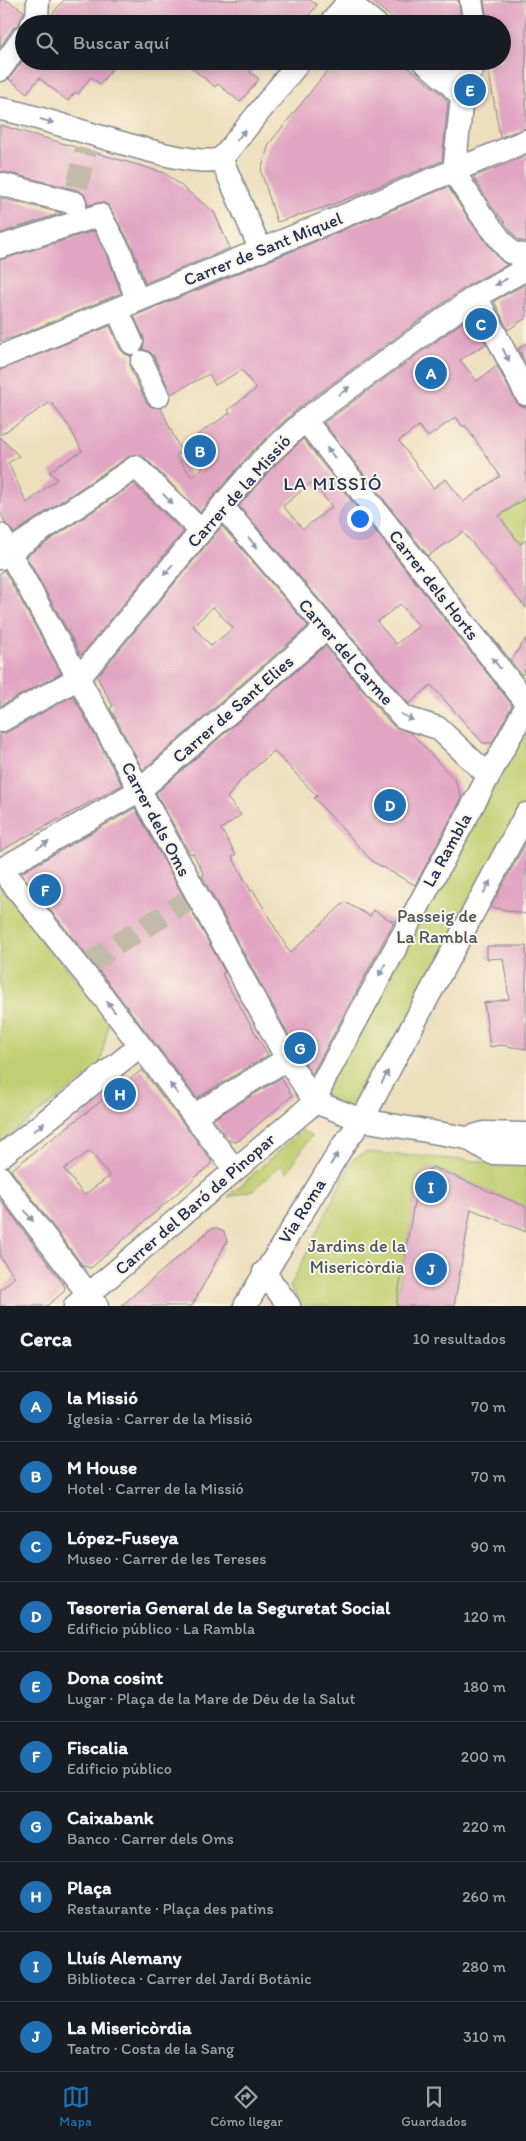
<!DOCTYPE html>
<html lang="es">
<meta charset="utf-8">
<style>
:root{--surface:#171b24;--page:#20242c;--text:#f1f3f6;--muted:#9ea1a6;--line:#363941;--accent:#1f6fb2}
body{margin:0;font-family:Itim,sans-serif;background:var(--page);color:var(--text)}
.you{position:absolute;left:359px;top:518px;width:18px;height:18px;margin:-12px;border:4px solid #fff;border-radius:50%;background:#1a73e8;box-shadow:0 0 0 8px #1a73e833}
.badge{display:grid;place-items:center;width:32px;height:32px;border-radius:50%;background:var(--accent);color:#fff;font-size:16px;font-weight:700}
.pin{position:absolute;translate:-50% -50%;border:2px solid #fff;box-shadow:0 1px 5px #0006}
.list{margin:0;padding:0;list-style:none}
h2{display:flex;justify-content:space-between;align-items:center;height:65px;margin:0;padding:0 20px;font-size:21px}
h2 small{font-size:16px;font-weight:400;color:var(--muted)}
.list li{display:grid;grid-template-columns:32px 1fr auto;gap:15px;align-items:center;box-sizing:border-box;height:70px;padding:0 20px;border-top:1px solid var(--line)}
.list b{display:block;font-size:19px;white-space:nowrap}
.list p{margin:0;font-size:16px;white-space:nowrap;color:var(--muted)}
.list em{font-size:16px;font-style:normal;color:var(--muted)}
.icon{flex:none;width:28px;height:28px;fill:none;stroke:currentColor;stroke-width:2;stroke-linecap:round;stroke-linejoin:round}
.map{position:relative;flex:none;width:526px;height:1306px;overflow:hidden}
.search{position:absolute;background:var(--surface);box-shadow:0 2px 12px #0003;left:15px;right:15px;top:15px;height:55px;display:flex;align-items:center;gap:12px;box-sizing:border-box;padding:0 18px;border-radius:28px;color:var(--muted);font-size:19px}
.sheet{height:765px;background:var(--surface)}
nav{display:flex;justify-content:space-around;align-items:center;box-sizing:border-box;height:70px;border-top:1px solid var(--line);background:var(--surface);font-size:14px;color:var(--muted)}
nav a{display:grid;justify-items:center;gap:2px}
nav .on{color:var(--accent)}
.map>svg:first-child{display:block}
.green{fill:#c0cf71;stroke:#6e7f68}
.building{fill:#e1a4c3;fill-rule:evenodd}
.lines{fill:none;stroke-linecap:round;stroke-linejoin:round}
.minor-tunnel{stroke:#c3bba9;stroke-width:22;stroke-dasharray:22 11;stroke-linecap:butt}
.minor-casing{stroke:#84868d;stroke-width:25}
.minor{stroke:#fff;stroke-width:22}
.oneway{fill:#8d97ae}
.labels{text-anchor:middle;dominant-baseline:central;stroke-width:4;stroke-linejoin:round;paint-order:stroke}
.street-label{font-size:18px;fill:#1b2f5e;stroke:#fcf5e5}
.park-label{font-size:18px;fill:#445763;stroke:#fcf5e5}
.neighbourhood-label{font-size:19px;letter-spacing:1px;fill:#1b2f5e;stroke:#fcf5e5}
</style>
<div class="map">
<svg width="526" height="1306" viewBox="0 0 526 1306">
<rect width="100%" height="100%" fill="#fcf5e5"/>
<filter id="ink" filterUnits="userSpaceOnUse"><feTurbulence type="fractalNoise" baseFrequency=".02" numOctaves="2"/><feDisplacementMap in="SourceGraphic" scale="10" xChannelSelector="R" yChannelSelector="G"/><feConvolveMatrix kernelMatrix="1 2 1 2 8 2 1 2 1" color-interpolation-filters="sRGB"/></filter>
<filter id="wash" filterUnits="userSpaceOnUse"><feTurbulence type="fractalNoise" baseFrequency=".0096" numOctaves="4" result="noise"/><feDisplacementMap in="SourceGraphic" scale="20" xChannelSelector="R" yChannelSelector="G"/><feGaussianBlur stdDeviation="1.12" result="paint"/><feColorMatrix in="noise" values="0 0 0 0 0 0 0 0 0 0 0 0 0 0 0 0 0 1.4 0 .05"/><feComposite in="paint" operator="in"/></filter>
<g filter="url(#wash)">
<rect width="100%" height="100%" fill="#eddebc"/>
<path class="green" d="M526,498V540L520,544L499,516Z
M526,718V808L362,1111L321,1097Z
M0,886L109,1020L100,1067L0,1142Z
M302,1130L311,1136L287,1172L281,1165L253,1190L228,1197Z
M366,1152L526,1165V1207L433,1167L419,1175L396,1306H302L290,1287L352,1160Z"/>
<g id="blocks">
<path class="building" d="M0,0H6L24,11L19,24L13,28L0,47Z
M64,0H310L317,5L302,24H48L50,17Z
M370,0H458L462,24H400Z
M484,0H524L526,14V128L500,137L488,67L489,61H502V24H488Z
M24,59V61H118L100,84L91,77L78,94L75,92L68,101L39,78L27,93L9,79Z
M183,61H258L250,72L259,79L240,102L218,84L215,87Z
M335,61H400L440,93L448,102L442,161L329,206L277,222L261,171L269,144Z
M0,125L165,173L214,212L230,248L145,283L132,246L108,205L102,202L88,205L84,194L78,190L0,171Z
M526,156V242L518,240L491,205L473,177Z
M448,187L470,221L500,260L507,265L468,285L297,409L252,451L200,512L145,458L135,454L129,456L14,533L6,524L0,512V437L19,456L8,463L27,503L57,479L49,472L62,462L63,463L82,451L70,428L51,402L0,435V370L110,326L120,349L125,354L131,356L130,368L146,402L151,407L161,408L181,452L176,456L192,477L212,460L194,437L230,413L228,410L256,389L242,370L215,385L209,374L171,394L154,356L150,352L143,349L144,338L134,316Z
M0,198L62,213L0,233Z
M94,231L108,257L121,293L17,336L0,341V260Z
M526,284V318L508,330L494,301Z
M471,316L486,344L460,360L477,381L497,366L515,400L519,405L526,407V498L499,516L520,544L526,540V608L463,532L428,556L324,423ZM456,417L463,427L465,425L500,476L463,502L446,479L433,488L399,441L419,426L428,437Z
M526,343V365L518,349Z
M303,439L512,705L492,743H483L431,685L409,704L239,506L271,469ZM312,482L332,507L303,529L283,506ZM400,604L419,626L396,644L377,622Z
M134,484L183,532L81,655L26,556Z
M222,526L308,626L143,770L110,708L113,706L97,677ZM213,607L233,628L211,646L193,626Z
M4,570L61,673L0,706V573Z
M487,631L511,661L526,638V668L522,675Z
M325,646L393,726L411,733L455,780L461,795V800L415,885L373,862L314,798L317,796L274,751L240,781L227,798L241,815L221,829L236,855L232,857L251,891L253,890L290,953L345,902L370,916L373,910L394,922L312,1074L298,1052L202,876L204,875L193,853L190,854L156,793Z
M73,696L122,785L0,851V734L6,733Z
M135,808L225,972L222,974L230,989L268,1055L197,1098L111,986L21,873Z
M526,842V914L491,907Z
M487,946H526V1049L500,1045L490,1047L484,1003L509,999L503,958L487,959Z
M142,1070L211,1160V1164L91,1268L83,1266L11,1170ZM90,1151L110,1176L84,1195L64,1169Z
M281,1078L292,1096L237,1142L230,1141L213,1119Z
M433,1167L526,1207V1232L471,1209L454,1306H396L419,1175Z
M0,1199L64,1285L65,1289L62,1293L47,1306H0V1290L15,1277L0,1257Z
M216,1228L224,1232L227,1241L192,1306H121L211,1229Z"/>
</g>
</g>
<g filter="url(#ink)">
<use href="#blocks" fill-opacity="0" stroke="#84868d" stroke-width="1"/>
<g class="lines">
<path class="minor-tunnel" d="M77,187L86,149
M90,964L114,946L186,902"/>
<defs>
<path id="minor" d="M346,0L376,24
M471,0L475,24
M32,24L37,17L38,0
M330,24L348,2
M423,61L448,82L462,97L454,172L480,213L510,252L526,256
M0,70L24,36
M448,82C462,79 472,76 476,61
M0,109C39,113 198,176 223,157L300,61
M221,158L261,251
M0,184L75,203
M0,247L100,215L120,252L137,300
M476,296L526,394
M117,309L132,343
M0,357L526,141
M142,362L158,396
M305,420L526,702
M222,506L403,717L438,728L488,775
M0,535L287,1059L315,1102
M0,558L136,467L201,531
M0,721L79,678L222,506L262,460L305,420L476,296L526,269
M1,869L101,994L235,1170
M0,870L140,790L325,629
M315,1102L362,1120L467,1138L484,1133L526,1134
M195,1115L287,1059
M467,1138L492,1153L526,1154
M0,1157L140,1046
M0,1177L97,1306
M264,1272L289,1306
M75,1306L315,1102L324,1080L526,707
M245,1306L344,1144L362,1120L526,814"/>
</defs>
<use href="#minor" class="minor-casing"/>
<use href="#minor" class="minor"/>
</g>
<defs><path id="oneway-solid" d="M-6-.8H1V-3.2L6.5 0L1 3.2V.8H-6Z" transform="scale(1.25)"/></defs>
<g class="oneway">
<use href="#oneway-solid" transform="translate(47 121) rotate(16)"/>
<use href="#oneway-solid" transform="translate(241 135) rotate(-51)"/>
<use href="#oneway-solid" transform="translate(501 282) rotate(152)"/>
<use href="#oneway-solid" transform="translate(506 355) rotate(63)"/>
<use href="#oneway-solid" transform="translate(344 391) rotate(-37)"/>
<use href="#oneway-solid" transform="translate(331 453) rotate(-128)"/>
<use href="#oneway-solid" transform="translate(168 499) rotate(45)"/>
<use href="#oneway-solid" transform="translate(253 543) rotate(50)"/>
<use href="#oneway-solid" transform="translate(168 570) rotate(130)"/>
<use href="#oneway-solid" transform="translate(496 663) rotate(-128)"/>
<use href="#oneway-solid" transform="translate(407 717) rotate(27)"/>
<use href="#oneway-solid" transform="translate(43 845) rotate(-30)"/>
<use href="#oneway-solid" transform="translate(487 887) rotate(-62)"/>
<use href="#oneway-solid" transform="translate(382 970) rotate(118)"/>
<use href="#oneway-solid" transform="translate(111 1007) rotate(-127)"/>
<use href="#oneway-solid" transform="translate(385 1077) rotate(-62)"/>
<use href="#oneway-solid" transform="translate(174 1089) rotate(-128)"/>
<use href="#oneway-solid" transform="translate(39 1127) rotate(-38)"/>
<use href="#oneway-solid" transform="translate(334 1159) rotate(-58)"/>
<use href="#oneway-solid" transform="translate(29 1216) rotate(53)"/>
</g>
</g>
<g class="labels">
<g class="street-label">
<text transform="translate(263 249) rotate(-22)">Carrer de Sant Miquel</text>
<text transform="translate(239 491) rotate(-48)">Carrer de la Missió</text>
<text transform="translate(434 585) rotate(52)">Carrer dels Horts</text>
<text transform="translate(346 652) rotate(49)">Carrer del Carme</text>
<text transform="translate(233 709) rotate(-41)">Carrer de Sant Elies</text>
<text transform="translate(156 819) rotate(62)">Carrer dels Oms</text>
<text transform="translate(447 850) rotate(-61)">La Rambla</text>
<text transform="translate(195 1204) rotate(-41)">Carrer del Baró de Pinopar</text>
<text transform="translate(302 1211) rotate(-58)">Via Roma</text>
</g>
<g class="park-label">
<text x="437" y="916">Passeig de<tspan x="437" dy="21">La Rambla</tspan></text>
<text x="357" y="1246">Jardins de la<tspan x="357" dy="21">Misericòrdia</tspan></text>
</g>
<g class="neighbourhood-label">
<text x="333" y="483">LA MISSIÓ</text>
</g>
</g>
</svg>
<div class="you"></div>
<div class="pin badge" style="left:431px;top:373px">A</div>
<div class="pin badge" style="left:200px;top:451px">B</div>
<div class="pin badge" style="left:481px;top:324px">C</div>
<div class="pin badge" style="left:390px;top:805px">D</div>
<div class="pin badge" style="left:470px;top:90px">E</div>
<div class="pin badge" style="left:45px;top:890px">F</div>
<div class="pin badge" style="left:300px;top:1048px">G</div>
<div class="pin badge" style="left:120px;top:1094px">H</div>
<div class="pin badge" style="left:431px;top:1187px">I</div>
<div class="pin badge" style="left:431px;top:1269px">J</div>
<div class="search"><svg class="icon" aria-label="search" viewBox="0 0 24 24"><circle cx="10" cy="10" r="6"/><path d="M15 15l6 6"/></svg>Buscar aquí</div>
</div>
<section class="sheet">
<h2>Cerca<small>10 resultados</small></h2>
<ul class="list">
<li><span class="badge">A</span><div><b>la Missió</b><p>Iglesia · Carrer de la Missió</p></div><em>70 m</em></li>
<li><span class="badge">B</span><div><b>M House</b><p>Hotel · Carrer de la Missió</p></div><em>70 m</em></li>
<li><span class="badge">C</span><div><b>López-Fuseya</b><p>Museo · Carrer de les Tereses</p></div><em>90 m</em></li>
<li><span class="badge">D</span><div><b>Tesoreria General de la Seguretat Social</b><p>Edificio público · La Rambla</p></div><em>120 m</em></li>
<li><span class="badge">E</span><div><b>Dona cosint</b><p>Lugar · Plaça de la Mare de Déu de la Salut</p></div><em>180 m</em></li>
<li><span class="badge">F</span><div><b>Fiscalia</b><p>Edificio público</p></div><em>200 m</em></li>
<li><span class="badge">G</span><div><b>Caixabank</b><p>Banco · Carrer dels Oms</p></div><em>220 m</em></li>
<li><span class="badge">H</span><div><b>Plaça</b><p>Restaurante · Plaça des patins</p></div><em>260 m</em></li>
<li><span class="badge">I</span><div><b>Lluís Alemany</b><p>Biblioteca · Carrer del Jardí Botànic</p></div><em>280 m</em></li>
<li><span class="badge">J</span><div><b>La Misericòrdia</b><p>Teatro · Costa de la Sang</p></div><em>310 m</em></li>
</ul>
</section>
<nav>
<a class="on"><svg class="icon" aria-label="map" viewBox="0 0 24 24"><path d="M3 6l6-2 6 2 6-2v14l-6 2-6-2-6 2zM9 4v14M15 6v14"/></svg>Mapa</a>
<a><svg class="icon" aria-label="directions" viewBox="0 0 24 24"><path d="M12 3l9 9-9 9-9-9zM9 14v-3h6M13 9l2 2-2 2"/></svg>Cómo llegar</a>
<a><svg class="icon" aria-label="saved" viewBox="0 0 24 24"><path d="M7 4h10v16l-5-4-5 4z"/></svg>Guardados</a>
</nav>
